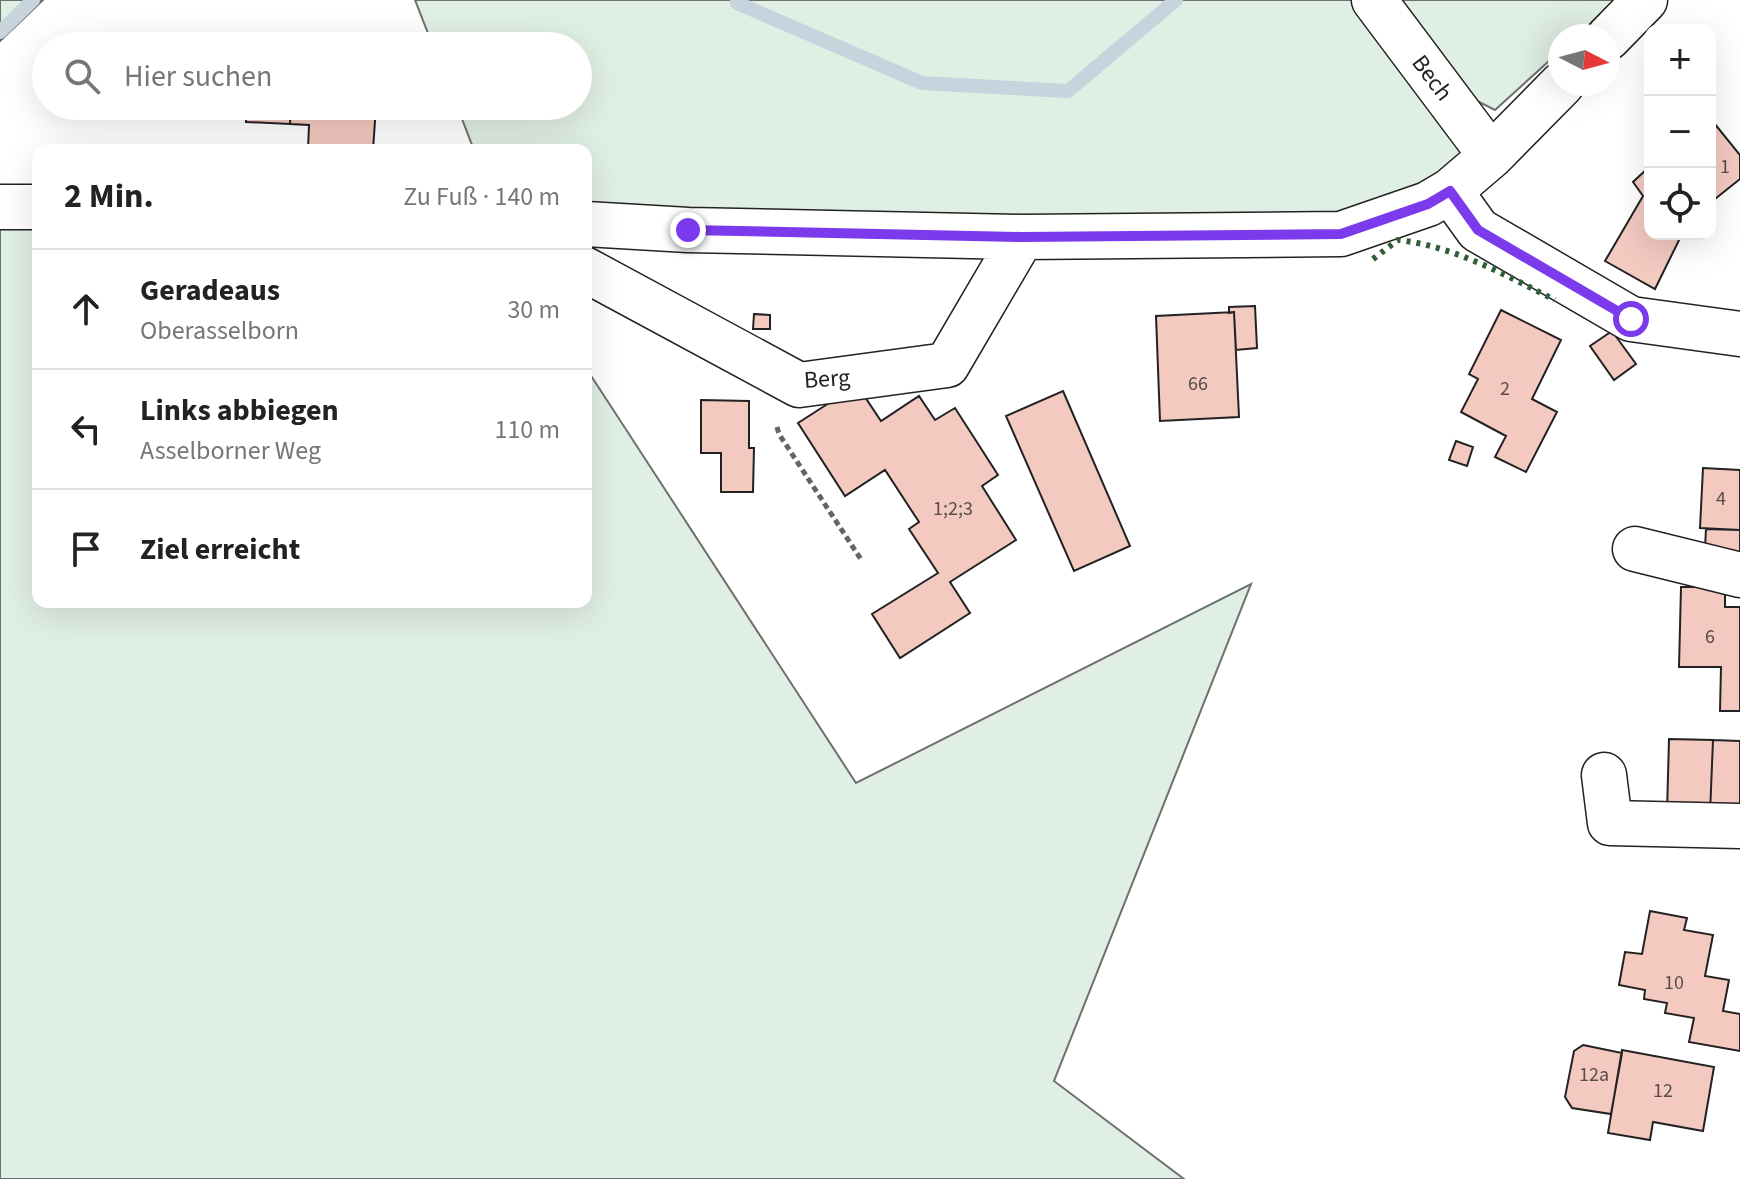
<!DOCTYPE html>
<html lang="de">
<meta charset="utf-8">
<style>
:root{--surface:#fff;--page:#f6f6f6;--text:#222;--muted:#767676;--line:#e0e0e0}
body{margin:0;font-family:"Source Sans 3",sans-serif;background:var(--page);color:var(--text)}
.controls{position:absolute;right:24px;top:24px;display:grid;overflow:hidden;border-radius:16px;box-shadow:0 8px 32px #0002}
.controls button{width:72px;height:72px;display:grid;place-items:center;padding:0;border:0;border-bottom:2px solid var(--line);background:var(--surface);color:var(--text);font:40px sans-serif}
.compass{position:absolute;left:1548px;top:24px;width:72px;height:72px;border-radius:50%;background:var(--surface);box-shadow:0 8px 32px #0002;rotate:96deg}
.stop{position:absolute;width:24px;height:24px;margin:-18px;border:6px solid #7c3aed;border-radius:50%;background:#fff}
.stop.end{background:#7c3aed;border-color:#fff;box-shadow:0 2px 8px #0008}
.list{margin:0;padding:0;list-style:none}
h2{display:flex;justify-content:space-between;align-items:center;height:104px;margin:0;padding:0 32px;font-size:34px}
h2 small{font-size:26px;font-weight:400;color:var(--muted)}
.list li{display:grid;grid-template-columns:52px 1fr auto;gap:24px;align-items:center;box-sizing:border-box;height:120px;padding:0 32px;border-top:2px solid var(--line)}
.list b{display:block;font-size:30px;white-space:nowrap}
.list p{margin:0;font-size:26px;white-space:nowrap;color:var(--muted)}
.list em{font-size:26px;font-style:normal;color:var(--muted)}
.icon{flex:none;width:44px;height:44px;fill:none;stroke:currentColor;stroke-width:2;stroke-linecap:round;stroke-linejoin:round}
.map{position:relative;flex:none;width:1740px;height:1179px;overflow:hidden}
.search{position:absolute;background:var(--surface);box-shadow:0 8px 32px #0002;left:32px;top:32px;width:560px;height:88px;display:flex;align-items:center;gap:20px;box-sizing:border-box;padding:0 28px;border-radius:44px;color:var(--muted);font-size:30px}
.panel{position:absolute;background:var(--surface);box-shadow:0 8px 32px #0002;left:32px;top:144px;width:560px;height:464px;border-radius:16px}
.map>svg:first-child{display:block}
.green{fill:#e0efe3;stroke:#6f6f6f;stroke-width:2}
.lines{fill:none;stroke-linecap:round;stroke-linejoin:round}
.stream{stroke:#c7d3dd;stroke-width:14}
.building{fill:#f3c9c0;stroke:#222;stroke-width:2}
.minor-casing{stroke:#222;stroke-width:47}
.path{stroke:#646464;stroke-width:5;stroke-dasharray:6 4;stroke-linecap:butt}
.minor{stroke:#fff;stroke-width:44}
.hedge{stroke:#2f5e38;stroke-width:6;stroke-dasharray:4 6;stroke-linecap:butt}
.route{stroke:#7c3aed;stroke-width:10}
.labels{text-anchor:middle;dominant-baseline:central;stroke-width:6;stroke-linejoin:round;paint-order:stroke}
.number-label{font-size:20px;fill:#564c4a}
.street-label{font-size:24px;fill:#222;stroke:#fff}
</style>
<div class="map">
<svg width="1740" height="1179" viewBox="0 0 1740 1179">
<rect width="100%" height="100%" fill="#fff"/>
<path class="green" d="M0,0H43L0,41Z
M415,0H1355L1469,161L1343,225L586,216V150H474L457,106H578V46H433Z
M1401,0H1616L1577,36H1560V51L1495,110L1475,100Z
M0,222L38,223V602H586V368L856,783L1251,584L1054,1081L1184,1179H0Z"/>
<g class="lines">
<path class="stream" d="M737,0V3L922,83L1068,91L1176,0
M0,32L33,0"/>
</g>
<path class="building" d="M247,106H291L290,124L246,122Z
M291,106H376L373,150H308L309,125L290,124Z
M1710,118L1740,155V179L1710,203Z
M1650,166V234H1682L1655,289L1605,261L1643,196L1633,182Z
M1255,306L1257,348L1236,350L1234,312L1229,313V307Z
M1501,310L1561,340L1532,399L1557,412L1526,472L1495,457L1506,436L1461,412L1478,379L1469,374Z
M1234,312L1239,417L1160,421L1156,316Z
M754,314L770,315V329H753Z
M1612,331L1636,364L1614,380L1590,346Z
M857,385L881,421L919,396L935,420L955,408L998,475L982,486L1016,540L950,582L970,613L900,658L872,614L938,573L909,529L919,522L885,470L845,496L798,423Z
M1063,391L1130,546L1074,571L1006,416Z
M701,400L749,401V448H754L753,492H721V453H701Z
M1456,441L1473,447L1467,466L1449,460Z
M1703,468L1740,470V530L1700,528Z
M1706,529L1740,530V558L1705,548Z
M1681,587H1725V607H1740V711H1720L1721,667H1679Z
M1669,739L1713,740L1710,814L1667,812Z
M1713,740L1740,741V815L1710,814Z
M1650,911L1687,918L1684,930L1713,935L1705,976L1729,980L1723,1011L1740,1014V1051L1689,1042L1694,1018L1665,1013L1667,1003L1644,999L1645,990L1619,985L1625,952L1642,954Z
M1583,1045L1622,1053L1611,1114L1572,1108L1565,1097L1574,1051Z
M1622,1050L1714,1067L1703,1131L1653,1122L1650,1140L1608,1133Z"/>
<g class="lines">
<defs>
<path id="minor" d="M1374,0L1491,156
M1608,38L1645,0
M1450,191L1478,230L1631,319L1740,334
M0,207H38
M586,224L688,230L1022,237L1341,234L1428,204L1450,191L1491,156L1562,84
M586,270L799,385L947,365L1022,237
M1635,549L1740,575
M1604,775L1610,823L1740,826"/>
</defs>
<use href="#minor" class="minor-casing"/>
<path class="path" d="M777,427L779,434L862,561"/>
<use href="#minor" class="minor"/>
<path class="hedge" d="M1373,259L1398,240C1454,246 1505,275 1555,300"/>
</g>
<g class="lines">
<path class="route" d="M688,230L1022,237L1341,234L1428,204L1450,191L1478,230L1631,319"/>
</g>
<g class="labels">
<g class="number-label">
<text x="1725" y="167">1</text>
<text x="1198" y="384">66</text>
<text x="1505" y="389">2</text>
<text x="1721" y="499">4</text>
<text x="953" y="509">1;2;3</text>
<text x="1710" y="637">6</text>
<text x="1674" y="983">10</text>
<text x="1594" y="1075">12a</text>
<text x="1663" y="1091">12</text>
</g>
<g class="street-label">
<text transform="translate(1432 78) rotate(53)">Bech</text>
<text transform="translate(827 379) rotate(-4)">Berg</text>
</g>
</g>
</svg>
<div class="controls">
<button>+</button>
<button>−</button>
<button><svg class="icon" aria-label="locate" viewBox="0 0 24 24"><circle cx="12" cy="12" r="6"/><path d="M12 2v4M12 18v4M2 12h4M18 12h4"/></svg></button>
</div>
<svg class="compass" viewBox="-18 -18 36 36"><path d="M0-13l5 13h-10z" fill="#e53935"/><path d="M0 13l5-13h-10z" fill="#767676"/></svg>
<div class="stop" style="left:1631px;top:319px"></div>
<div class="stop end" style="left:688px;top:230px"></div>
<div class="search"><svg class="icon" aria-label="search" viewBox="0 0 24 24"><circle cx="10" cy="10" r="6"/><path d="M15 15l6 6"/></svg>Hier suchen</div>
<section class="panel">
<h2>2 Min.<small>Zu Fuß · 140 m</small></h2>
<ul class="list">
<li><svg class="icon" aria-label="ahead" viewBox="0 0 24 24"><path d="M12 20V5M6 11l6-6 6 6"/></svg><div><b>Geradeaus</b><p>Oberasselborn</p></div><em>30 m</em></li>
<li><svg class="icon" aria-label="left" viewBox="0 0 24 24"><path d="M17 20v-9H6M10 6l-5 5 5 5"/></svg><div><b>Links abbiegen</b><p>Asselborner Weg</p></div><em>110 m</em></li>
<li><svg class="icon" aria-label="arrive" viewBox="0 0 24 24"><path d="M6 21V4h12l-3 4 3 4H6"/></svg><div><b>Ziel erreicht</b></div></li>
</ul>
</section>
</div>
